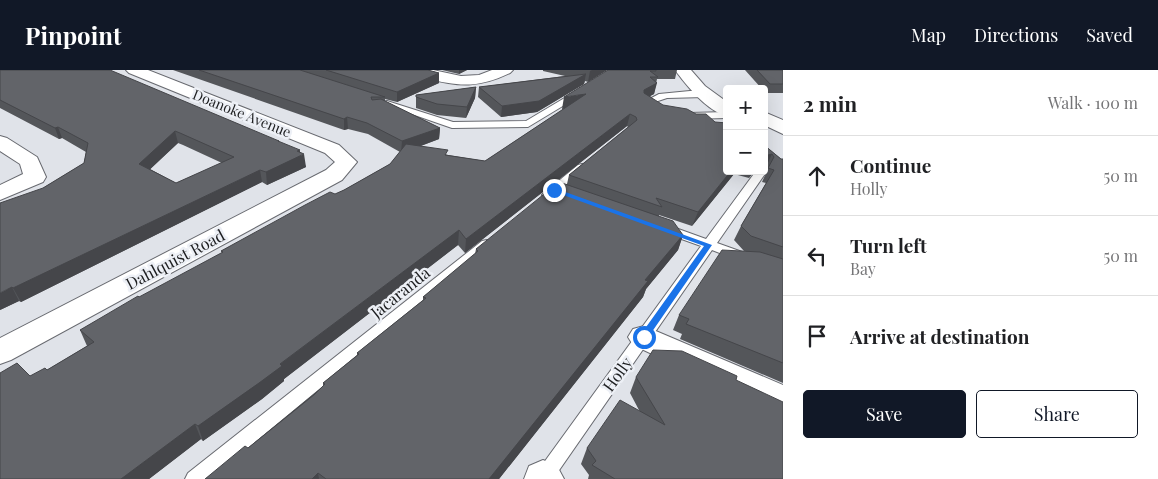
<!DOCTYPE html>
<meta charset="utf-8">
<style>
:root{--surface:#fff;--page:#f2f2f2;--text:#202124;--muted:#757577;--line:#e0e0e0;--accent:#111827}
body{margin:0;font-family:"Playfair Display",serif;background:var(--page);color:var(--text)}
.controls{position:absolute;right:15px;top:15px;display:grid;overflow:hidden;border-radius:5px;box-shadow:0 5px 20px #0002}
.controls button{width:45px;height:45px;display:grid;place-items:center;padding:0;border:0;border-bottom:1px solid var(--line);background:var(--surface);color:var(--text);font:25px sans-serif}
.stop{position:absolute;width:15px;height:15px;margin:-11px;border:4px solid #1a73e8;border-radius:50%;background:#fff}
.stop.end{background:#1a73e8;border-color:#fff;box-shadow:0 1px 5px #0008}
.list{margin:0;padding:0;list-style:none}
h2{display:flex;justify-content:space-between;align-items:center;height:65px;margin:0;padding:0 20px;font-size:21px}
h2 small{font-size:16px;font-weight:400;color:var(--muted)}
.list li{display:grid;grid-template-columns:32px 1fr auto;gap:15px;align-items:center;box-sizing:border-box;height:80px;padding:0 20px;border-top:1px solid var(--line)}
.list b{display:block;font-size:19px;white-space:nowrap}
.list p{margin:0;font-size:16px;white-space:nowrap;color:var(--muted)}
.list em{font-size:16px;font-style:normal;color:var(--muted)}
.actions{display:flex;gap:10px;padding:15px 20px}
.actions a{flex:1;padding:11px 0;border:1px solid var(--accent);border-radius:5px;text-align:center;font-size:18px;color:var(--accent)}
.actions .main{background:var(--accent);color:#fff}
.icon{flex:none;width:28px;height:28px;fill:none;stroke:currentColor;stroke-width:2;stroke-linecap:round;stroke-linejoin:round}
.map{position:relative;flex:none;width:783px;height:409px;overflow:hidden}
header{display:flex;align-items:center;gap:30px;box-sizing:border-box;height:70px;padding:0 25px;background:var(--accent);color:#fff}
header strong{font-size:24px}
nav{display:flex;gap:28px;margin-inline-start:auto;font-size:18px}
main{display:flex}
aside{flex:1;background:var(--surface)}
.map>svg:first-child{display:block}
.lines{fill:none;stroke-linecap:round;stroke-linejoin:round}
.service-casing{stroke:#686a70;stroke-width:2}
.minor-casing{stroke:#686a70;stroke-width:2}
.secondary-casing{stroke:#686a70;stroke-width:2}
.service{fill:#fff;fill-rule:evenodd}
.minor{fill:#fff;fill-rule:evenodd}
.secondary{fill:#fff;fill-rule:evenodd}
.wall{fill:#54565a;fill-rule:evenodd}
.shaded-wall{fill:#45464a}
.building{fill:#626469;stroke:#45464a;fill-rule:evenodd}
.route{fill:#1a73e8}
.labels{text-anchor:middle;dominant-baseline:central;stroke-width:5;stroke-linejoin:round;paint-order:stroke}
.far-street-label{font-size:14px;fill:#1c1d1f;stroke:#edf0f6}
.street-label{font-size:16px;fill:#1c1d1f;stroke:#edf0f6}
</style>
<header>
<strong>Pinpoint</strong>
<nav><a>Map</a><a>Directions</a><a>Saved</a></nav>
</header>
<main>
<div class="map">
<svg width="783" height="409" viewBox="0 0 783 409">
<rect width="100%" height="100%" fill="#e0e3e9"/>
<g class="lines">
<defs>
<path id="service" d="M578,20L582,23L581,25L528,57L452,58L380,33L387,31L453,52L526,51Z
M690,21H705L709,24L705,27L667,28L652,33L656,38L652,41L642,33L659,24Z
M727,42V48L689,49L684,46L689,43Z
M582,94L586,95L587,97L586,99L552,127H544L542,125L544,123L578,95Z
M764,98L767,101L717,173L745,183L747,186L745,189H735L712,180L553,409H532L701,176L662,162L660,159L662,156H670L706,169L756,101H764Z
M487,170L492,171L493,174L492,177L210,409H185L188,403L482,171Z"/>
<path id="minor" d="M126,0H148L339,75L357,92L342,110L11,290L0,294V268L326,100L335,92L325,83L129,3Z
M408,0H433L461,6L479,5L492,0H513L510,3C479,18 459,17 426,8C420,6 412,5 408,0Z
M0,66L7,68L37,87L46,107L43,112L0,130V115L23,104L20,94L0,81Z
M644,256L783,315V344L771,340L633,275L628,267L633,259Z
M543,390L557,396L564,409H524L529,396Z"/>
<path id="secondary" d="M675,0H691L705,16L727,32V46C708,42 686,15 675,0Z
M764,42L783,50V64L764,55Z"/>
</defs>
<use href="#service" class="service-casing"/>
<use href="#minor" class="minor-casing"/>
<use href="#secondary" class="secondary-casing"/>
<use href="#service" class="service"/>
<use href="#minor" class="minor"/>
<use href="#secondary" class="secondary"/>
</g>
<path class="wall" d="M0,0L279,71V72L300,83L306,97L267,115L262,112L21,232L19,231L0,240L43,118L84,93L86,82L62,68L59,69L0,38ZM178,73L183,75L222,93L176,113L150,99Z
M173,0H428L439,3V13L397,32L385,29V31L440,58L439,69L421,76L448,85L485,91L565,38L562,39L608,0H677L675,9H657L654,24L650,26L727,101H754L749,108L734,104L692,156L659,145V146L683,165L678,180L646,219L643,227L499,409H205L248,378L323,316V313L357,285V283L423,230V227L475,184L476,179L567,114L569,105L628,57L627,56L465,183L458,175L284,309V311L262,329L203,371L201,369L149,409H0L30,306L47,300L87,276L80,260L222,183L221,181L344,120L390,94L400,82L368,64L348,59L344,60Z
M442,0H467L459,4Z
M543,0H607L588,12L585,11L584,14L537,42L501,47L478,27L479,17L565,6L543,1Z
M745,0H783V23H766L764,21V19H762Z
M476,17L475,28L466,48L437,45L416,38V25Z
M764,75L781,89H783V313L680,269L682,264L673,260L679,245L746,181H744L734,170L741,156L766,113L762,112L768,99L766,97Z
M636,307L736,310L783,409H588L589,405L581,394L587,378L640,342L630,323Z"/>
<path class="shaded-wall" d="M459,0H467L459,4Z
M592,0H607L588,12L590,1Z
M439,3V13L397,32V22Z
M586,4L584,14L537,42L501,47L502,36Z
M657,13L654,24L641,31L644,20Z
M476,17L475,28L466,48L467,37Z
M586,24L584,36L562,39L564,27Z
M630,44L627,56L465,183L466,169Z
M347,47L348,59L344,60V49Z
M58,57L62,68L59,69L55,58Z
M440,58L439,69L401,83L402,71Z
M175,61L178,73L143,106L139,94Z
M300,80V86L304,84L306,97L267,115L266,102Z
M772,84L766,97L764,98V86Z
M260,100L262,112L21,232L13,218Z
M731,101H735L734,104L692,156L698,142Z
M752,101H754L749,108Z
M459,160L458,175L284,309V311L262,329L203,371L198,356Z
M683,165L678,180L646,219L643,227L499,409H489L645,210Z
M12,217L19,231L0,240V223Z
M195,354L201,369L149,409H121Z
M318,403L319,409H312Z"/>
<path class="building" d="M0,0H110L279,71H278L300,80L297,81L304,84L266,102L260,100L13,218L12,217L0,223V133L43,118L84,93L88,73L58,57L55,58L0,30ZM175,61L180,63L234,87L176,113L139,94Z
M199,0H300L385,27H371L372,30L381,29L440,58L402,71L367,53L347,47L344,49Z
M326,0H428L439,3L397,22Z
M608,0H656V1H650L658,7H650L657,13L644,20V23L663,35L687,39L696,44H706L715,52L727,53V101H731L698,142L656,128L662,137L569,105L637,50L636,47L630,44L466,169L459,160L280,294L282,296L259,313L198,356L195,354L121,409H0V303L17,293L30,306L45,298L47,300L94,272L80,260L138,226L139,227L223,182L221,181L305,135L330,122L335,124L344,120L390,94L406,74L448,80L445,85L485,91L586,24L564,27Z
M757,0H783V14H770Z
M586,4L539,31L502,36L479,17Z
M476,17L467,37L437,34L416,27V25Z
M764,75L781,89H783V177L751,166L741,156L774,100L768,98L774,87L772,84L764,86Z
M559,112L673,151L683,165L645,210L648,211L489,409H326L318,403L312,409H205L245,376L248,378L315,324L325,314L323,313L359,284L357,283L426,228L423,227L478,181L476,179Z
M722,180L760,182L783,189V293L686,254L689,249L679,245Z
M653,280L682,281L737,306L736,310L783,332V409H615L592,395L596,391L587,378L620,330L665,355L636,307Z"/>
<path class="route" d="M552,119H557L712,175L647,269H641L639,267L704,176L552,121Z"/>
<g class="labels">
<g class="far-street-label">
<text transform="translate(242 43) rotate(22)">Doanoke Avenue</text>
</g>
<g class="street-label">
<text transform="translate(175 189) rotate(-28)">Dahlquist Road</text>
<text transform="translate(400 222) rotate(-39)">Jacaranda</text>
<text transform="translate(617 304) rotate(-54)">Holly</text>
</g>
</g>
</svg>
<div class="controls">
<button>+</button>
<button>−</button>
</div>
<div class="stop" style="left:644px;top:267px"></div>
<div class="stop end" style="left:554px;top:120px"></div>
</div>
<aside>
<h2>2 min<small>Walk · 100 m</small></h2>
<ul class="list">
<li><svg class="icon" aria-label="ahead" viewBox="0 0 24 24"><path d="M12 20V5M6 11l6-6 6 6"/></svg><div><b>Continue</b><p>Holly</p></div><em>50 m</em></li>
<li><svg class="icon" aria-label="left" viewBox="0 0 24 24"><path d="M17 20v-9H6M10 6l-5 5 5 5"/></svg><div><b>Turn left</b><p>Bay</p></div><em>50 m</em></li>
<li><svg class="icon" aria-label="arrive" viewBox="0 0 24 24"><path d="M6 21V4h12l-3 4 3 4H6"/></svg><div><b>Arrive at destination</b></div></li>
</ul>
<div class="actions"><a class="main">Save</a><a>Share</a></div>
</aside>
</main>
